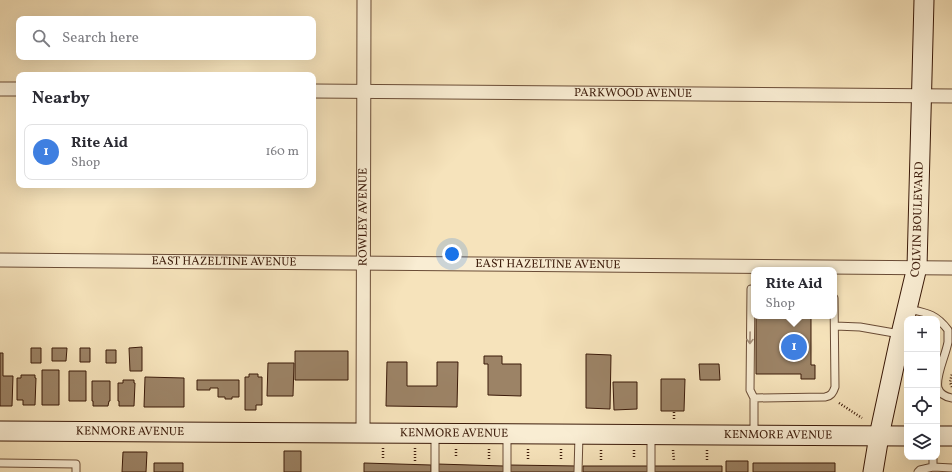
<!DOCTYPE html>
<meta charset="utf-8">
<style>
:root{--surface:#fff;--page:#f2f2f3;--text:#2b2b33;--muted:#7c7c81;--line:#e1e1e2;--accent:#7c3aed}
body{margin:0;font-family:Vollkorn,serif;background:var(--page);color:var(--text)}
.controls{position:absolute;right:12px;bottom:12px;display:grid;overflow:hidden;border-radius:8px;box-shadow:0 4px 16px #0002}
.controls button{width:36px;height:36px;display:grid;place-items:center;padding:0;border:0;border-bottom:1px solid var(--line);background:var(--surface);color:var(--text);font:20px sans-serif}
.you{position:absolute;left:452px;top:254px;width:14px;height:14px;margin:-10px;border:3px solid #fff;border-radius:50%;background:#1a73e8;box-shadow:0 0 0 6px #1a73e833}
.badge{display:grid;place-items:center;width:26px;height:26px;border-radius:50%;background:var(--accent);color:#fff;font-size:13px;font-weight:700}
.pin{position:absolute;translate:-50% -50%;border:2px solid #fff;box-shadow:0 1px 4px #0006}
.popup{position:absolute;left:751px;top:267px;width:86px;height:52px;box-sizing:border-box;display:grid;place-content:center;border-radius:8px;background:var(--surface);filter:drop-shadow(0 1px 3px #0005);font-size:13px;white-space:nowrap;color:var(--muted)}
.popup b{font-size:15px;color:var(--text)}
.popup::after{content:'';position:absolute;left:50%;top:100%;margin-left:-8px;border:8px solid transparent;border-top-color:var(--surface)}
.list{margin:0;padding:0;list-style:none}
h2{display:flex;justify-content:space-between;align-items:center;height:52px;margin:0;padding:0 16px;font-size:17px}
h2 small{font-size:13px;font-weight:400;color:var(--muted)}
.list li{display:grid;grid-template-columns:26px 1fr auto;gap:12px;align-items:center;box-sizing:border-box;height:56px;margin:0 8px 8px;padding:0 8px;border:1px solid var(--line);border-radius:8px}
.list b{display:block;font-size:15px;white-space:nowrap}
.list p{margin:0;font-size:13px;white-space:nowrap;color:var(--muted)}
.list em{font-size:13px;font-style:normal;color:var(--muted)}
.icon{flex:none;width:22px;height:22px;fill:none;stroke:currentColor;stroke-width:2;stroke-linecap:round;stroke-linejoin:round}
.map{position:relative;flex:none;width:952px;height:472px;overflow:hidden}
.search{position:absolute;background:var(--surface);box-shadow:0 4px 16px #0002;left:16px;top:16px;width:300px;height:44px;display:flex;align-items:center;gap:10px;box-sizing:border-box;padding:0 14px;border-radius:8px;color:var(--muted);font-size:15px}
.panel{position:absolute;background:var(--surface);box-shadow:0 4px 16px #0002;left:16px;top:72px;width:300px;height:116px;border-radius:8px}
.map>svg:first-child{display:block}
.building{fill:#9c8366;stroke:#3b1a09}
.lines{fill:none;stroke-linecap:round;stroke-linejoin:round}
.lane-casing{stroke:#6a4c36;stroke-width:9}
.street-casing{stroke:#6a4c36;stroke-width:15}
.secondary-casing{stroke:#3b1a09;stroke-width:21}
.path{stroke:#3b1a09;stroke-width:2.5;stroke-dasharray:1 2;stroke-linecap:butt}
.lane{stroke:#f9edd3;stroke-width:7}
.street{stroke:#f9edd3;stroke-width:13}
.secondary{stroke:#f9edd3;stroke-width:19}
.oneway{stroke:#a48e78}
.labels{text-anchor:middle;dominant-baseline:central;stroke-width:3;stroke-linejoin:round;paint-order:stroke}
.street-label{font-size:12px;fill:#3b1a09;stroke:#f9edd3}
</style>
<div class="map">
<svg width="952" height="472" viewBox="0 0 952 472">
<rect width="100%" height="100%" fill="#f6e3bb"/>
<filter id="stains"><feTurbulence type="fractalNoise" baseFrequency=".005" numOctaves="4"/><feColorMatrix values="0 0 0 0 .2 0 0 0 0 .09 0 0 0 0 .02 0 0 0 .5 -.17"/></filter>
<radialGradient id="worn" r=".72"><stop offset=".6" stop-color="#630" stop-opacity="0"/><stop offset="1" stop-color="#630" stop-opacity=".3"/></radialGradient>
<path class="building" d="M756,316H811V365H815V379H801V374H756Z
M142,347V371H130L129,348Z
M31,348H41V363H31Z
M52,348H67L66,361H52Z
M80,348H90V362H80Z
M106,350H116V363H106Z
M295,351H348V380H295Z
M0,353H3V376H13L12,406H0Z
M586,354L611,355L610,409L586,408Z
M484,356H502V364H521V396L488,395V364H484Z
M387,362H407V386H437V362H458L457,407L386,406Z
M268,363H294L293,396H267Z
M699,364H719L720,380H700Z
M42,370H59V405H42Z
M69,371H86V401H69Z
M249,374H258V377H262V405H256V410H245V377H249Z
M21,375H35V378H36L35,405H23V400H17V378H21Z
M145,377L184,378V407H144Z
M661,379H685L684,411H661Z
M123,380H134V383H135L134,406H119V401H118V383H123Z
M197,380H239V397H232V399H225V397H218V388H210V390H197Z
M92,381H110V401H109L108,406H93V401H92Z
M613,382H637V409L614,410Z
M284,451H301V472H284Z
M123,452H147L146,472H122Z
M726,461H748V472H726Z
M154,463H183V472H154Z
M364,463L431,465V472H364Z
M753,463H835V472H753Z
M437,464L504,466V472H436Z
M509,465L577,466V472H509Z
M583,466H648V472H583Z
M653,466H722V472H653Z"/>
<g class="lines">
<defs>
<path id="lane" d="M908,309C927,313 936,314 948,330C948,334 948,338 948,342C946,355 935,376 938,388C940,394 946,397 952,398
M835,326L860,327L900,334
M754,398L825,397C831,396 833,393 835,387L834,298
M435,434V472
M754,434V398L750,390L751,289H754
M651,436V472
M933,457V467L952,468
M0,463L76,464V472
M507,472V434
M578,472L579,435
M918,472L920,470L933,467"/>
<g id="street">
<path d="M0,89H19"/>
<path id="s1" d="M313,91L952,96"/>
<path id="s2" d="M0,260L952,268"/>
<path id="s3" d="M363,434L364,0"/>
</g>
<g id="secondary">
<path id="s4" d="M0,431L907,436"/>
<path d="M937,436H952"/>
<path id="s5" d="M873,472L879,436L901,334L917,267L924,0"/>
</g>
</defs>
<use href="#lane" class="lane-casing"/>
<use href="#street" class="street-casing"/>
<use href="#secondary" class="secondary-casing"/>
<path class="path" d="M952,387L950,382L952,374
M839,403L862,418
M674,412V419
M383,448V459
M415,448V461
M456,449V457
M489,449V459
M528,449V459
M561,449V459
M601,450V460
M634,450V459
M673,450L674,461
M707,450V460"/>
<use href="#lane" class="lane"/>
<use href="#street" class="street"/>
<use href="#secondary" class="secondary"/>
</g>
<defs><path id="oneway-shaft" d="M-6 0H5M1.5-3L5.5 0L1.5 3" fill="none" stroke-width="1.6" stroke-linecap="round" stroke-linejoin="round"/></defs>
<use class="oneway" href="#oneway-shaft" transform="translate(750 338) rotate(91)"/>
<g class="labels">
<g class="street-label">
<text stroke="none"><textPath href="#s1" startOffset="320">PARKWOOD AVENUE</textPath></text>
<text stroke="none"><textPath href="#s3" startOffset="217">ROWLEY AVENUE</textPath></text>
<text stroke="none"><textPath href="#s5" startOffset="257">COLVIN BOULEVARD</textPath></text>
<text stroke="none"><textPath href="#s2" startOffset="224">EAST HAZELTINE AVENUE</textPath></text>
<text stroke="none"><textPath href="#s2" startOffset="548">EAST HAZELTINE AVENUE</textPath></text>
<text stroke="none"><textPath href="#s4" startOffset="130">KENMORE AVENUE</textPath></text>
<text stroke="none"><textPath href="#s4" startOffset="454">KENMORE AVENUE</textPath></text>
<text stroke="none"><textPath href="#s4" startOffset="778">KENMORE AVENUE</textPath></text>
</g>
</g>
<rect width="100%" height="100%" filter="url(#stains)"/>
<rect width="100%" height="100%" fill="url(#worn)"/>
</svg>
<div class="controls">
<button>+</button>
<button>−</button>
<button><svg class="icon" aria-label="locate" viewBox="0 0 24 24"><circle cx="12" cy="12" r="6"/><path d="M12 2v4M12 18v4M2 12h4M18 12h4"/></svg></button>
<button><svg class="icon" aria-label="layers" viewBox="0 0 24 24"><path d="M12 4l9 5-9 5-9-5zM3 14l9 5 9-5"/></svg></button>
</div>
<div class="you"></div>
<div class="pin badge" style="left:794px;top:347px;background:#3f7fe0">1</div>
<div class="popup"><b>Rite Aid</b>Shop</div>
<div class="search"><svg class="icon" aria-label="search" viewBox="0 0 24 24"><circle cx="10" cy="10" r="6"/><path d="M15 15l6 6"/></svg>Search here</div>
<section class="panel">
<h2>Nearby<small></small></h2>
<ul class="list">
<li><span class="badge" style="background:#3f7fe0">1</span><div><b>Rite Aid</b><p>Shop</p></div><em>160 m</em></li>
</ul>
</section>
</div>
